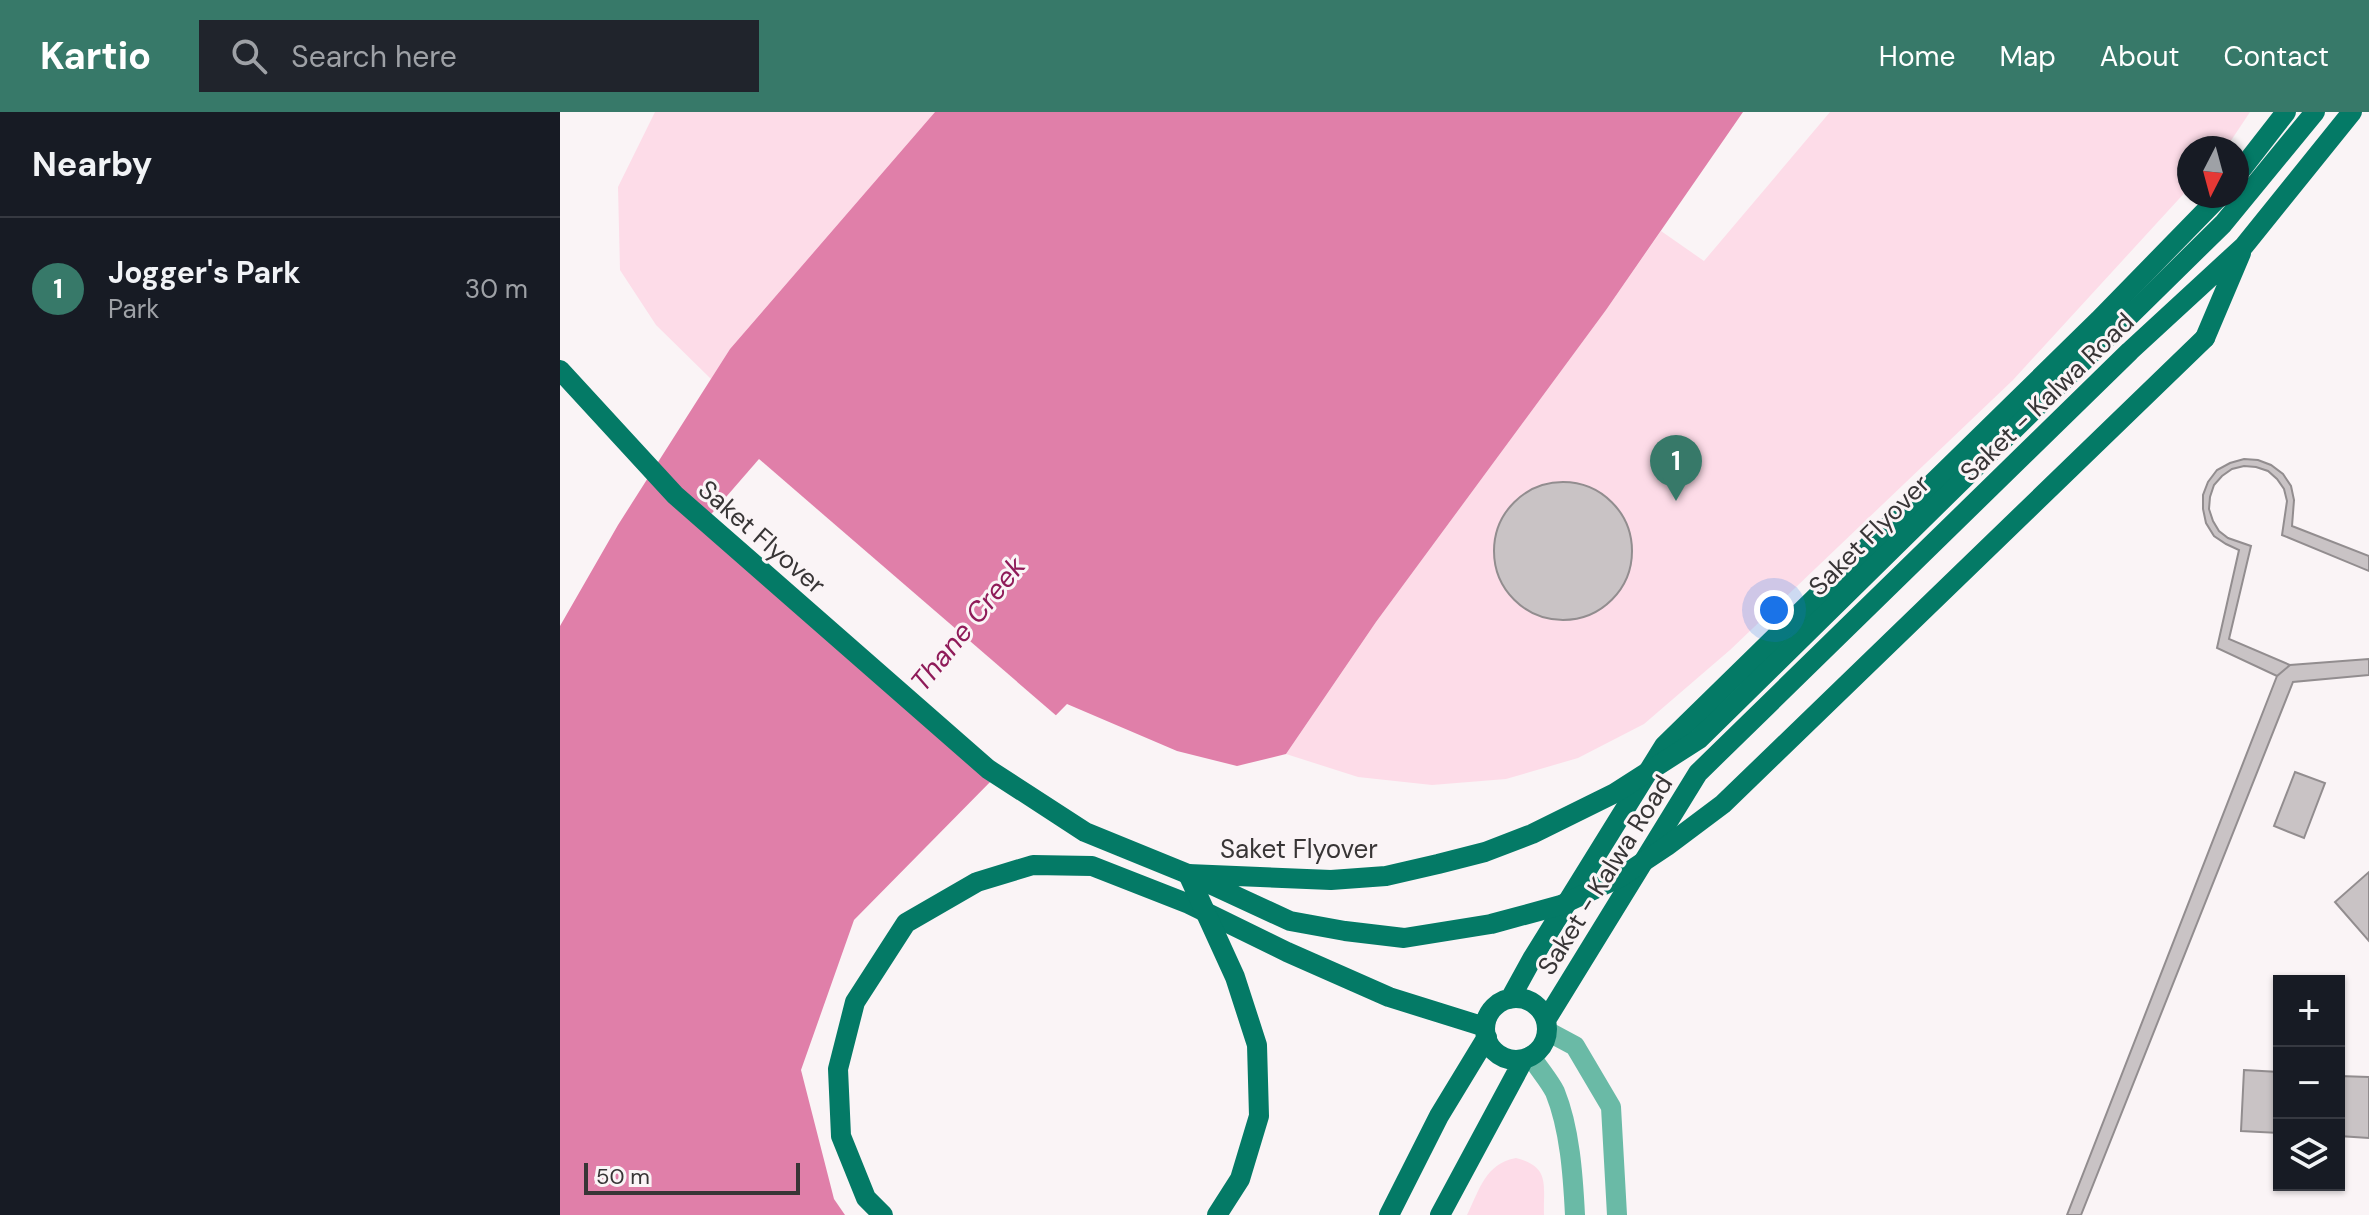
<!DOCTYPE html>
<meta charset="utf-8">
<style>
:root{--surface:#171b24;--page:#20242c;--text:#f1f3f6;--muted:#9ea1a6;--line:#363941;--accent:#377969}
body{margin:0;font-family:"DM Sans",sans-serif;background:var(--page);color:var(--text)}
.controls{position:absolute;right:24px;bottom:24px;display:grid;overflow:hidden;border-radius:0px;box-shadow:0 2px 6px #0004}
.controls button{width:72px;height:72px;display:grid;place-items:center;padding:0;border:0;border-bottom:2px solid var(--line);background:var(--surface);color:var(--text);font:40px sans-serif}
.compass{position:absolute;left:1617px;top:24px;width:72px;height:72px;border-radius:50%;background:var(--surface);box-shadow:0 2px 6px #0004;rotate:186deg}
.scale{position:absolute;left:24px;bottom:20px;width:216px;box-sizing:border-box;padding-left:8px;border:4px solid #383536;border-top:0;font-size:22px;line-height:28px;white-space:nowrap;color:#383536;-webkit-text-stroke:6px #faf4f6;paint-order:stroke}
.you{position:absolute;left:1214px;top:498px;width:28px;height:28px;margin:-20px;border:6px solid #fff;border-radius:50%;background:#1a73e8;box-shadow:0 0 0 12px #1a73e833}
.badge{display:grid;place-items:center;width:52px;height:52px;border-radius:50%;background:var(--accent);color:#fff;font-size:26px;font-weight:700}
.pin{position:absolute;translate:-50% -66px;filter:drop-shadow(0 2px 4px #0008)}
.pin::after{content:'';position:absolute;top:42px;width:28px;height:24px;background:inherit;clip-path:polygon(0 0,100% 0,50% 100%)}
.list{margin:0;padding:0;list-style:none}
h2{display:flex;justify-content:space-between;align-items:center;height:104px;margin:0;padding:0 32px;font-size:34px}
h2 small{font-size:26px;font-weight:400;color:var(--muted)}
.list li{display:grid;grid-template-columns:52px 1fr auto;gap:24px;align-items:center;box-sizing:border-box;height:144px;padding:0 32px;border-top:2px solid var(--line)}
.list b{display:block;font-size:30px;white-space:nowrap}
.list p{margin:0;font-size:26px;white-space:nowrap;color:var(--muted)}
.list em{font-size:26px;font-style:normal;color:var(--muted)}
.icon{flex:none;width:44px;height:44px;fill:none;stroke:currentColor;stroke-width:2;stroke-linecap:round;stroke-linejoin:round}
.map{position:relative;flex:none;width:1809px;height:1103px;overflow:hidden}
header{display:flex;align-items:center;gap:48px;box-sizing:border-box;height:112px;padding:0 40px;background:var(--accent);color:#fff}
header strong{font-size:38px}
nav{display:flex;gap:44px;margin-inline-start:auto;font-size:28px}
.search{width:560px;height:72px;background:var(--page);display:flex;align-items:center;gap:20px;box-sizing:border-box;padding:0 28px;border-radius:0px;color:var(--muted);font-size:30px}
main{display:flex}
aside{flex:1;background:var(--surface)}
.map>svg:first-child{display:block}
.green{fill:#fddce8}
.water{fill:#e07fa9}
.pier{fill:#faf4f6}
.building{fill:#c9c3c5;stroke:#928d8f;stroke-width:2}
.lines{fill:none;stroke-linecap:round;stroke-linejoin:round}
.minor{stroke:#6abaa6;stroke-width:20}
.major{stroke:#047a66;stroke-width:20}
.major-bridge{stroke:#047a66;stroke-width:20}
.labels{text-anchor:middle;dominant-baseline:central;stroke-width:6;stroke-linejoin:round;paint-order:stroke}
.street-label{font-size:26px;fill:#383536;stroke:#faf4f6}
.water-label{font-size:28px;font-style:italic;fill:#8f1b59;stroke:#faf4f6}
</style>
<header>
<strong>Kartio</strong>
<div class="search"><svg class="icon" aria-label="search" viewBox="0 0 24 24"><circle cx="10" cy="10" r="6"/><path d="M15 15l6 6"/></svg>Search here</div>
<nav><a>Home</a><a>Map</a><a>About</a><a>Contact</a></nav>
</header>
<main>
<aside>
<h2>Nearby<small></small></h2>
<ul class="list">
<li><span class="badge">1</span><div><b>Jogger's Park</b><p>Park</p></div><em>30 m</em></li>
</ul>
</aside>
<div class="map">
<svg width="1809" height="1103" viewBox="0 0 1809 1103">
<rect width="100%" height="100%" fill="#faf4f6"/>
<path class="green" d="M95,0H375L170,237L151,267L96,213L60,158L58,75Z
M1270,0H1690L1666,36H1629V76L1453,268L1170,538L1084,612L1018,646L946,667L872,673L798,665L726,642L816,510L1046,198L1101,119L1144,149Z
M956,1046C991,1055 983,1073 984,1103H907C920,1077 925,1052 956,1046Z"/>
<path class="water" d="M375,0H1183L1046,198L816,510L726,642L677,654L617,639L507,592L294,808L241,958L274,1087L285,1103H0V514L58,413L170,237Z"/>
<path class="pier" d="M199,347L499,606L435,670L140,415Z"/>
<path class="building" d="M1684,347L1698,348L1711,353L1723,362L1731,374L1734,388L1732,414L1809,444V459L1722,423L1727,389L1724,377L1717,367L1708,359L1696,355L1684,354L1672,357L1662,364L1654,373L1650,385L1649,397L1653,409L1659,419L1668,426L1691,434L1669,527L1730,553L1717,564L1657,536L1679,438L1666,432L1654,424L1646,411L1643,397V383L1648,370L1657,358L1670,351Z
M934 439a69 69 0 1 1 138 0a69 69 0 1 1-138 0Z
M1809,547V563L1733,570L1521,1103H1507L1717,564L1730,553Z
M1735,660L1765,671L1744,726L1714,714Z
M1809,760V829L1775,790Z
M1684,958L1719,960V1021L1681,1019Z
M1779,964L1809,965V1026L1779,1024Z"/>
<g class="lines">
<path class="minor" d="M987,919L1015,934L1051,995L1057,1103
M971,944C978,956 989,968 995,980C1010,1017 1013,1064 1015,1103"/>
<path class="major" d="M1677,63L1726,0
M1645,226L1681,141
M0,258L115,383L428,657L525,720L628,762
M925 917a31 31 0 1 1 62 0a31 31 0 1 1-62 0Z
M950,887L972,847L1104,634L1539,208L1660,84
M986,908L1138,661L1570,239L1684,134L1792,0
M323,1103L306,1086L281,1024L278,957L295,890L346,811L417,770L473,753L532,754L629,792L727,840L829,885L925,915
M829,1103L879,1004L927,925
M880,1103L964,947"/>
<path class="major-bridge" d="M628,762L771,768L826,764L878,752L925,740L972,722L1055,681L1139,627L1663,112L1755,0
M628,762L675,865L697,933L699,1004L680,1067L657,1103
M639,767L730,809L785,819L844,826L931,812L1001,793L1059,766L1107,734L1163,692L1645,226"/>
</g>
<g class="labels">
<g class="street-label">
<text transform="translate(1487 285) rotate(-44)">Saket - Kalwa Road</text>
<text transform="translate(1309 423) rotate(-45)">Saket Flyover</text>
<text transform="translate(202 425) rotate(41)">Saket Flyover</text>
<text x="739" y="737">Saket Flyover</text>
<text transform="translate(1045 763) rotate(-58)">Saket - Kalwa Road</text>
</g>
<g class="water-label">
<text transform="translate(408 512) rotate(-51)">Thane Creek</text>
</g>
</g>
</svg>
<div class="controls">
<button>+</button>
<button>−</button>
<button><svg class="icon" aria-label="layers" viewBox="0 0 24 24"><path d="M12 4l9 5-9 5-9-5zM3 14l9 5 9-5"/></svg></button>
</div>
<svg class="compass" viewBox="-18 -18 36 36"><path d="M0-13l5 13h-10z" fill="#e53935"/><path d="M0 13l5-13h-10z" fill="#9ea1a6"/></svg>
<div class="scale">50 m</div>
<div class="you"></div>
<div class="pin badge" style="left:1116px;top:389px">1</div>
</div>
</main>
